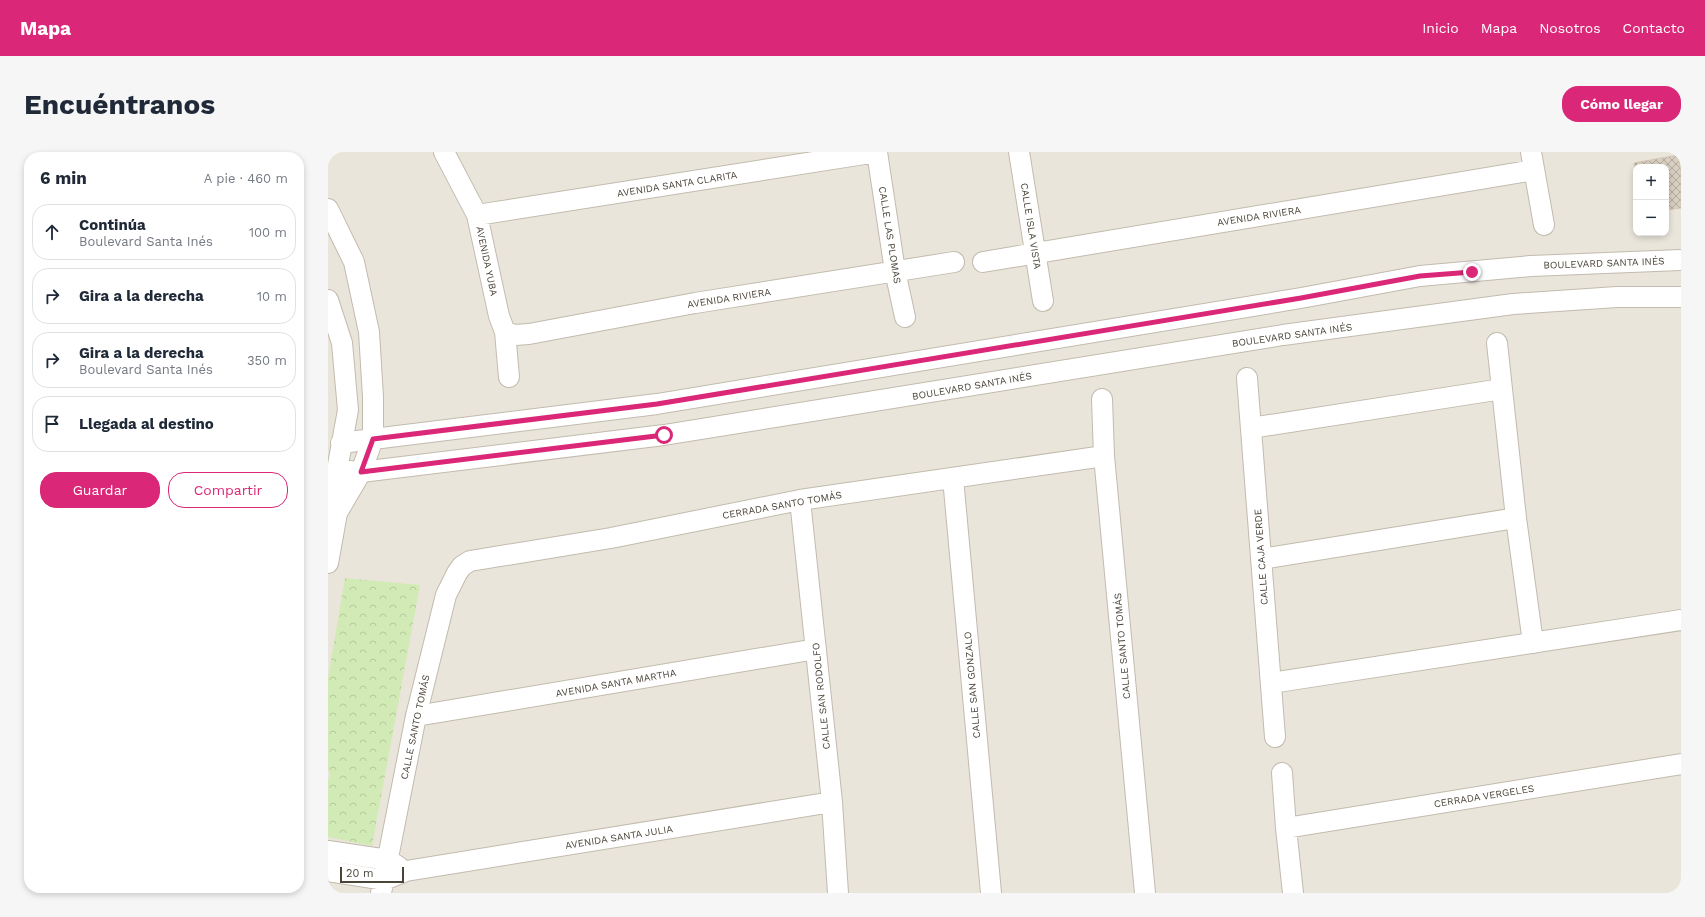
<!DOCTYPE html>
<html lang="es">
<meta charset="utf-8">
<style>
:root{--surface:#fff;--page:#f6f6f7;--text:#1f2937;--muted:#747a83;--line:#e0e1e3;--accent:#db2777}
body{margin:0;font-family:"Work Sans",sans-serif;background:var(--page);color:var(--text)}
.controls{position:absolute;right:12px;top:12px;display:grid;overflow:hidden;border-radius:8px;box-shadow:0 2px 6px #0003}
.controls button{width:36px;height:36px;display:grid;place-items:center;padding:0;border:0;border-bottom:1px solid var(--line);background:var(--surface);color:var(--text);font:20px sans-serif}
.scale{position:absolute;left:12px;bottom:10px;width:64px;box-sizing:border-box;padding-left:4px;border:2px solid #4b4439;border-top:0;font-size:11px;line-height:14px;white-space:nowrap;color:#4b4439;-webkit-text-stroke:3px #fff;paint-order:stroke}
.stop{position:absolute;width:12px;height:12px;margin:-9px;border:3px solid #db2777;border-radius:50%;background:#fff}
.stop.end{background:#db2777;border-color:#fff;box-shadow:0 1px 4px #0008}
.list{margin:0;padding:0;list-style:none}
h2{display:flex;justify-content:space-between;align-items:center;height:52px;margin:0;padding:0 16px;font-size:17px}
h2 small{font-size:13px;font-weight:400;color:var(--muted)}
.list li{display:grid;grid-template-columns:26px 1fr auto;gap:12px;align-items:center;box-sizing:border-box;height:56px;margin:0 8px 8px;padding:0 8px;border:1px solid var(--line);border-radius:16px}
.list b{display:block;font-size:15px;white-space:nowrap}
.list p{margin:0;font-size:13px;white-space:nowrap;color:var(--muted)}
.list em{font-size:13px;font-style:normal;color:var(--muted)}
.actions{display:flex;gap:8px;padding:12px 16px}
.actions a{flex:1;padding:9px 0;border:1px solid var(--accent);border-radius:16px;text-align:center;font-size:14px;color:var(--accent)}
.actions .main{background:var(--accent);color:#fff}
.icon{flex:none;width:22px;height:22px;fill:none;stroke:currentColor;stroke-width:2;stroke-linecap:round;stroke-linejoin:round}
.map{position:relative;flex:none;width:1353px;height:741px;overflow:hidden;border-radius:16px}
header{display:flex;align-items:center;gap:24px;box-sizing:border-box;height:56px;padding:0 20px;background:var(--accent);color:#fff}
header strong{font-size:19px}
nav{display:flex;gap:22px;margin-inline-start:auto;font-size:14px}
.intro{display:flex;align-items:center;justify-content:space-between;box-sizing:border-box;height:96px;padding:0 24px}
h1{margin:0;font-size:28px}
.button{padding:10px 18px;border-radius:16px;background:var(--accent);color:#fff;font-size:14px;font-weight:700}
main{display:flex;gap:24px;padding:0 24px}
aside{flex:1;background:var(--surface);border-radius:16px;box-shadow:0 2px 6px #0003}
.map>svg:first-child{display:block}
.residential{fill:#eae5da;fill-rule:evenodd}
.forest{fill:url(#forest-crowns)}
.building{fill:url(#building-cross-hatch);stroke:#d3c7b4}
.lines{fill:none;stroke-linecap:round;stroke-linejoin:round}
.minor-casing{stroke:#c2bbae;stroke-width:22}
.minor{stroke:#fff;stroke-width:20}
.route{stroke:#db2777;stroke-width:5}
.labels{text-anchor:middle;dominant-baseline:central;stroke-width:3.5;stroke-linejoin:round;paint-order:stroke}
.street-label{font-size:10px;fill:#4b4439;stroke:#fff}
</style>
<header>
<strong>Mapa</strong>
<nav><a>Inicio</a><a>Mapa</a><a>Nosotros</a><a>Contacto</a></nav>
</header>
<div class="intro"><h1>Encuéntranos</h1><a class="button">Cómo llegar</a></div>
<main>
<aside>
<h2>6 min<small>A pie · 460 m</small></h2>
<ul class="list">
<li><svg class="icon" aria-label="ahead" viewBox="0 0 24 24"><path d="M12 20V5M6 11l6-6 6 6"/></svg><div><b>Continúa</b><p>Boulevard Santa Inés</p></div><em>100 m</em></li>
<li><svg class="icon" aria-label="right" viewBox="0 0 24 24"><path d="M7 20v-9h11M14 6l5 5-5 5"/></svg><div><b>Gira a la derecha</b></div><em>10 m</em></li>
<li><svg class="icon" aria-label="right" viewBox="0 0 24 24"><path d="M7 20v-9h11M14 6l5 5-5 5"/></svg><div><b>Gira a la derecha</b><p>Boulevard Santa Inés</p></div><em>350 m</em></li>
<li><svg class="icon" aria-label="arrive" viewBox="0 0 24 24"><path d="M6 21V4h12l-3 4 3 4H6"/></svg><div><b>Llegada al destino</b></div></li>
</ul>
<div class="actions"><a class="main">Guardar</a><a>Compartir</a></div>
</aside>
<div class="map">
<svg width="1353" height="741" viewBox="0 0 1353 741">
<defs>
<pattern id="forest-crowns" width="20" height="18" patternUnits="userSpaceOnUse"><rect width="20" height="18" fill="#d2eab5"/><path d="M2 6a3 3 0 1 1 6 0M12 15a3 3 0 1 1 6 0" fill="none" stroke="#b6ca9c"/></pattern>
<pattern id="building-cross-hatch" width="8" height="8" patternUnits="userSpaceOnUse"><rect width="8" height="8" fill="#d8cfc1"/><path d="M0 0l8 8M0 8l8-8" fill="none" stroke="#b1aa9e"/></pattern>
</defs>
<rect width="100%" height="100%" fill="#f6f3ec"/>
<path class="residential" d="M0,0H1353V741H0ZM1308,15H1338V81H1308Z"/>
<path class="forest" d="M17,426L92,433L44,694L0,685V628L2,622L0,617V526Z"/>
<path class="building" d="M1350,3L1353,20V56L1338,58V15H1308V25L1306,11Z"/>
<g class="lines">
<defs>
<path id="minor" d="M116,0L149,63L171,164L177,180L181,225
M549,0L567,119L577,165
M691,0L715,149
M1203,0L1216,73
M0,57L26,110L41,180L45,245V287L33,320L9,318
M149,63L549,0
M655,110L1206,18
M0,148L14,191L20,258L9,318V361
M177,180L187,183L201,182L367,151L626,110
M1169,191L1188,366L1205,491
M919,226L947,585
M774,247L776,304L817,741
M923,276L1174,237
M13,291L329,252L973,146L1092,124L1203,114L1353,108
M625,326L663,741
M472,348L504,650L510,741
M933,407L1188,366
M0,411L9,361L33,320L336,283L955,183L1185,152L1289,145H1353
M943,531L1353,468
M88,564L488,497
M954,621L958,676L965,741
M958,676L1353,612
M0,699L60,708L71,715
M0,719L56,728L78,719L504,650
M53,741L88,564L118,443L129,421L134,414L142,409L283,386L472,348L776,304"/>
</defs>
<use href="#minor" class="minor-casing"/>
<use href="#minor" class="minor"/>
</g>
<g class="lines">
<path class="route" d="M336,283L33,320L45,287L329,252L973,146L1092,124L1144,120"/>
</g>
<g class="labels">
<g class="street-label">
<text transform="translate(349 32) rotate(-9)">AVENIDA SANTA CLARITA</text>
<text transform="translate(931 64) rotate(-9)">AVENIDA RIVIERA</text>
<text transform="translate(703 74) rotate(81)">CALLE ISLA VISTA</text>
<text transform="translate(562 83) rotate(81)">CALLE LAS PLOMAS</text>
<text transform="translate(159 109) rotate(78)">AVENIDA YUBA</text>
<text transform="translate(1276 111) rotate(-2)">BOULEVARD SANTA INÉS</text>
<text transform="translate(401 146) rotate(-9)">AVENIDA RIVIERA</text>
<text transform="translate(964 183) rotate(-8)">BOULEVARD SANTA INÉS</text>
<text transform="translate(644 234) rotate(-10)">BOULEVARD SANTA INÉS</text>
<text transform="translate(454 353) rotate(-10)">CERRADA SANTO TOMÁS</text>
<text transform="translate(933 405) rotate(-94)">CALLE CAJA VERDE</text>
<text transform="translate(794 494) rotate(-95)">CALLE SANTO TOMÁS</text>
<text transform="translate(288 531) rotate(-10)">AVENIDA SANTA MARTHA</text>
<text transform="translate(644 533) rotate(-95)">CALLE SAN GONZALO</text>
<text transform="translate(493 544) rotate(-96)">CALLE SAN RODOLFO</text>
<text transform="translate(87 575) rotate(-78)">CALLE SANTO TOMÁS</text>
<text transform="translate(1156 644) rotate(-9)">CERRADA VERGELES</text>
<text transform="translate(291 685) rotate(-9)">AVENIDA SANTA JULIA</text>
</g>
</g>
</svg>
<div class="controls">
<button>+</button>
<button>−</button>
</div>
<div class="scale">20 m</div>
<div class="stop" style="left:336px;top:283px"></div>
<div class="stop end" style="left:1144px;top:120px"></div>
</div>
</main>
